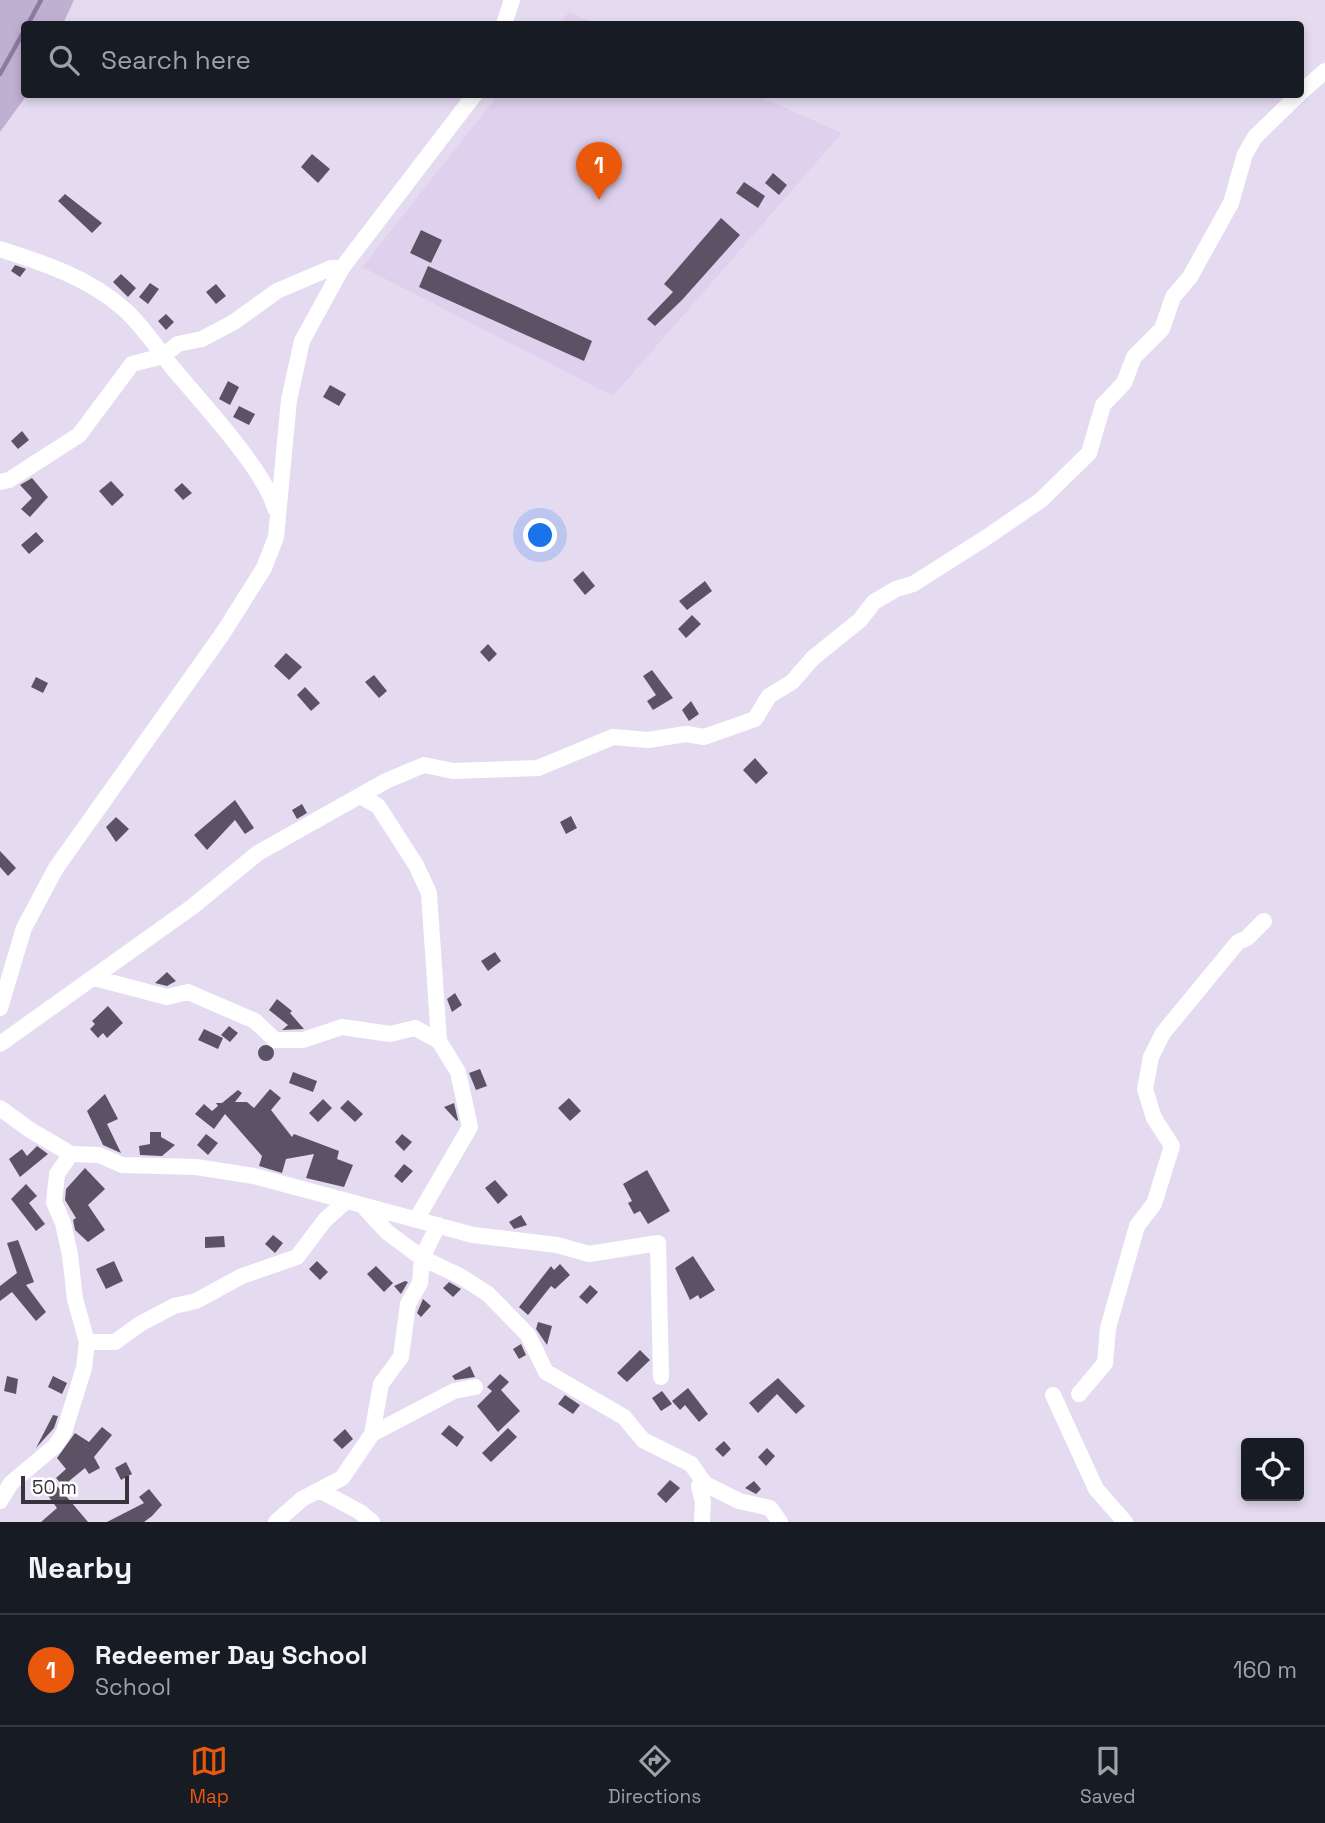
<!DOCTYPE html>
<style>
:root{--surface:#171b24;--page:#242831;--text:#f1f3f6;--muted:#9ea1a6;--line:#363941;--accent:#ea580c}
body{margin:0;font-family:"Space Grotesk",sans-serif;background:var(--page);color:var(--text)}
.controls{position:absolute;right:21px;bottom:21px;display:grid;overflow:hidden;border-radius:7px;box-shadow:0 4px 10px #0003}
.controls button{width:63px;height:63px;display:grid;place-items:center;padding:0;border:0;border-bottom:2px solid var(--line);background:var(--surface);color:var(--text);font:35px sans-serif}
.scale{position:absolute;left:21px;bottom:18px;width:108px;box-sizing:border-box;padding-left:7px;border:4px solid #38343d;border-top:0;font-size:19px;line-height:24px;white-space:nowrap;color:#38343d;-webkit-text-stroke:5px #fff;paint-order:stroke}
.you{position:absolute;left:541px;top:536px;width:24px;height:24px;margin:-18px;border:5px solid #fff;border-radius:50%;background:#1a73e8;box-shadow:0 0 0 10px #1a73e833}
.badge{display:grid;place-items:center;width:46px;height:46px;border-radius:50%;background:var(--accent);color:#fff;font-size:23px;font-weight:700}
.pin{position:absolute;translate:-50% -58px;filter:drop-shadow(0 2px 4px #0008)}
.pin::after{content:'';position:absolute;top:37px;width:24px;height:21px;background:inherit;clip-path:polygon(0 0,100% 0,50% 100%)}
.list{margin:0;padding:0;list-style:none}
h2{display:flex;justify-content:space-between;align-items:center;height:91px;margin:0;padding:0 28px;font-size:30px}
h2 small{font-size:23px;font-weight:400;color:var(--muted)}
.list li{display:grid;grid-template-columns:46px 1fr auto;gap:21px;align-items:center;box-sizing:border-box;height:112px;padding:0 28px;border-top:2px solid var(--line)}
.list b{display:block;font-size:26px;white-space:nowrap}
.list p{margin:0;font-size:23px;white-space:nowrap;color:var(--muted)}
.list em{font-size:23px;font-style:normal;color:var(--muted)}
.icon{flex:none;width:38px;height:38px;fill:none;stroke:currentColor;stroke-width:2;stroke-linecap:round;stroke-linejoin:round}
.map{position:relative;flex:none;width:1325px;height:1522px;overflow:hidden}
.search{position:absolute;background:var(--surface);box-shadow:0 4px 10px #0003;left:21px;right:21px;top:21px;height:77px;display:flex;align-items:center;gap:18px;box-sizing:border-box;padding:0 24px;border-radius:7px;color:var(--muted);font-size:26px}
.sheet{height:203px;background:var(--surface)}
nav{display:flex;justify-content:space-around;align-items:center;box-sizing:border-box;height:98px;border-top:2px solid var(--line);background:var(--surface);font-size:19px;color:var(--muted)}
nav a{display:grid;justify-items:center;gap:4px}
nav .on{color:var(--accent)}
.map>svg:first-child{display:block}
.built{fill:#dfd1ee}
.green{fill:#bfafd1}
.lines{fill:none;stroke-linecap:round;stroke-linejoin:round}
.stream{stroke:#8c7aa1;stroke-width:4.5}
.building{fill:#5b5265}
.minor{stroke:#fff;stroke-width:16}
</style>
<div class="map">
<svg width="1325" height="1522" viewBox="0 0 1325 1522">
<rect width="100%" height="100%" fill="#e5dbf1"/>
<path class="built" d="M569,12L598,24H558Z
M498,95H756L842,133L613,396L362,267Z"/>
<path class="green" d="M0,0H74L63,24H24V94L27,95L0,132Z"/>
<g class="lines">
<path class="stream" d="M28,24L41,0
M0,74L24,31"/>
</g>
<path class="building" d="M312,154L330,169L318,183L301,167Z
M773,173L787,185L779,195L765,183Z
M744,182L765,196L758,208L736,193Z
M65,194L102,223L92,233L58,201Z
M721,218L740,235L682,300L655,326L647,319L673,292L664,284Z
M421,230L442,240L431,263L410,253Z
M15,265L26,269L20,277L11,271Z
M428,266L592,341L584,361L419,287Z
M121,274L136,288L128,297L113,282Z
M150,283L159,289L148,304L139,297Z
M216,284L226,296L216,304L206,292Z
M166,314L174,322L166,330L158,321Z
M228,381L239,387L230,405L219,399Z
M330,385L346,394L339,406L323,397Z
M239,406L255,414L249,425L233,417Z
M22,431L29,440L18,449L11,441Z
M32,478L48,497L30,517L21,509L32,498L20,485Z
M111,481L124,495L112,506L99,491Z
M182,483L192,493L183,500L174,490Z
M36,532L44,541L29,554L21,545Z
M583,571L595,586L585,595L573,580Z
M705,581L712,591L687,610L679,601Z
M692,615L701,624L686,638L678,629Z
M488,644L497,654L489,662L480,652Z
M286,653L302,667L289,680L274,666Z
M652,670L673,698L653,710L647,701L656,695L643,676Z
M374,675L387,691L379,698L365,682Z
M36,677L48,683L43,693L31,687Z
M305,687L320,703L311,711L297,695Z
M691,701L699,714L689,721L682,710Z
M755,758L768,773L756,784L743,770Z
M235,800L254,828L245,834L235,820L207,850L194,835Z
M302,804L307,813L297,819L292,810Z
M571,816L577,828L566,834L560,822Z
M116,817L129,829L116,842L106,827Z
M0,851L16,868L8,876L0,867Z
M495,952L501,961L488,971L481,961Z
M167,972L176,981L167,986L155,983Z
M455,993L462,1005L452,1012L447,999Z
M277,999L292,1011L290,1013L304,1029L282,1030L288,1025L269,1010Z
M108,1006L123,1023L107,1038L103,1033L98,1038L90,1029L95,1024L92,1021Z
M229,1026L238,1033L230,1042L221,1035Z
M204,1029L223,1038L218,1049L198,1040Z
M258 1053a8 8 0 1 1 16 0a8 8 0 1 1-16 0Z
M480,1069L487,1086L476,1090L469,1073Z
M293,1072L317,1081L313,1092L289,1083Z
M270,1089L281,1098L271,1110L292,1137L294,1134L339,1151L337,1159L353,1165L344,1187L306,1178L314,1154L286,1159L282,1173L259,1166L262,1156L225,1114L214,1129L195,1114L204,1104L212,1111L218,1106L216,1103H222L238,1090L242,1093L235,1102H247L254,1108Z
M105,1094L118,1119L107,1124L121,1153L103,1145L87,1111Z
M569,1098L581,1111L570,1121L558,1108Z
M323,1099L332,1108L318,1122L309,1113Z
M348,1100L363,1114L355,1122L340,1108Z
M454,1103L458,1120L457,1121L444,1107Z
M150,1132H161V1137L175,1145L162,1156L140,1155L139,1146L150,1144Z
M206,1134L218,1143L208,1155L197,1145Z
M402,1134L412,1142L404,1151L395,1142Z
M37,1146L48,1154L20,1177L9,1159L22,1149L27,1156Z
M404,1164L413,1171L402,1183L394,1176Z
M85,1168L105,1189L88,1205L105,1230L88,1242L75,1230L73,1220L76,1218L65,1200L66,1189Z
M647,1170L670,1211L648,1224L640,1211L634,1214L628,1203L632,1201L623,1184Z
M495,1180L508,1195L498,1204L485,1188Z
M26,1184L37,1196L29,1203L45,1224L36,1231L11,1199Z
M521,1215L527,1225L514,1229L509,1222Z
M273,1235L283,1243L275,1253L265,1244Z
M224,1236L225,1247L205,1248V1237Z
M18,1240L34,1282L26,1285L46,1312L36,1321L12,1292L0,1301V1286L17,1273L7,1243Z
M693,1256L715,1290L700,1299L698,1295L690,1300L675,1268Z
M114,1261L123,1281L106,1289L96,1269Z
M317,1261L328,1272L320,1280L309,1269Z
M560,1264L570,1275L555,1289L551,1286L528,1315L519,1307L551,1266L554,1270Z
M376,1266L393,1283L384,1292L367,1274Z
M405,1281L408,1282L401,1294L394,1286Z
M449,1282L461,1289L453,1297L443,1288Z
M590,1285L598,1292L587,1304L579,1297Z
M423,1299L431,1306L421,1317L417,1313Z
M538,1322L552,1326L547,1345L536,1329Z
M521,1344L526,1355L519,1359L513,1349Z
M640,1350L650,1360L627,1382L617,1373Z
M470,1366L475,1377L455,1380L452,1376Z
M500,1374L509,1382L501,1390L520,1411L498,1432L477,1406L492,1391L487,1387Z
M7,1376L18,1379L16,1394L4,1391Z
M53,1376L67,1383L62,1394L48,1387Z
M778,1378L805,1406L796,1414L777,1394L758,1413L749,1403Z
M688,1388L708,1414L699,1422L685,1405L680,1410L672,1401Z
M662,1391L672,1404L661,1411L652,1398Z
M565,1395L580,1405L573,1414L558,1404Z
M53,1415L58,1416L54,1428L36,1448Z
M449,1425L464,1437L457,1447L441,1434Z
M102,1427L112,1435L94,1457L100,1468L89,1474L85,1468L63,1486L56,1478L66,1469L57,1458L75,1433L89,1442Z
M508,1428L517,1437L491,1462L482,1453Z
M345,1429L353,1439L342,1449L333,1440Z
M724,1441L731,1449L723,1457L715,1449Z
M767,1448L775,1456L766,1466L758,1457Z
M126,1462L132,1474L121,1480L115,1468Z
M670,1480L680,1488L666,1503L657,1494Z
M754,1481L761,1489L756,1494L745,1488Z
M55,1484L66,1496L88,1522H41L57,1508L46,1493Z
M149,1489L162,1505L152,1516L144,1522H107L144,1503L139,1497Z"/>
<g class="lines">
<path class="minor" d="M504,24L512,0
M1300,93L1325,71
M0,249C44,263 89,278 124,309C142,325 157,348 172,367C200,401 264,469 275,508
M0,482L9,480L79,435L132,364L163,356L178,344L202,339L234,322L277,291L331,268H342
M362,797L378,806L416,865L429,893L439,1041L458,1072L470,1127L417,1218
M94,978L167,997L188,992L255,1021L275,1040H303L342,1027L390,1034L415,1028L439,1041
M0,1008L24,928L56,868L223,633L264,568L276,537L289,400L302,341L342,268L475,94
M0,1044L192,907L258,853L386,781L424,765L453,771L538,768L613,737L648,740L686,734L704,737L755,719L769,696L792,682L813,658L860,620L874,602L896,589L913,584L987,537L1041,500L1089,453L1103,405L1124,383L1134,357L1162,329L1173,297L1190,277L1231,203L1245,154L1255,137L1299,94
M0,1108L30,1130L71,1154L99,1155L122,1165L196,1167L254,1176L473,1235L557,1245L589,1254L658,1243L661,1377
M363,1206L387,1232L422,1258L460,1276L488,1294L528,1335L546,1372L624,1417L643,1440L691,1464L705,1484L739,1501L770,1508L780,1522
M87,1342H115L140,1324L174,1306L196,1301L242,1276L297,1257L325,1220L345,1202
M1079,1394L1105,1363L1108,1328L1137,1226L1154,1204L1172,1146L1154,1118L1145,1089L1151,1057L1163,1033L1238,942L1247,938L1264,921
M1053,1395L1096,1489L1125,1522
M372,1434L381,1384L401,1357L408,1304L420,1283L422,1258L438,1225
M699,1486L703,1502L702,1522
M319,1490L360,1512L372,1522
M0,1501L11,1483L55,1446L64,1432L84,1368L87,1342L75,1299L70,1255L63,1223L54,1202L57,1174L71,1154
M276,1522L302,1499L342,1478L372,1434L454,1391L475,1387"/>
</g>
</svg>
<div class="controls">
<button><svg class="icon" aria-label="locate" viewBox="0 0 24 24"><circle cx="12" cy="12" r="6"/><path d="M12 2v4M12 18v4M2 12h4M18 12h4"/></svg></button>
</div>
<div class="scale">50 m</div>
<div class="you"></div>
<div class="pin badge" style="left:599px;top:200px">1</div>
<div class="search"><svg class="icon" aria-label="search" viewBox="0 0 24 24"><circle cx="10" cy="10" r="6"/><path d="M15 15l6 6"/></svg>Search here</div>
</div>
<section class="sheet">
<h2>Nearby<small></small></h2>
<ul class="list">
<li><span class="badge">1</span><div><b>Redeemer Day School</b><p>School</p></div><em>160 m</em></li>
</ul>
</section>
<nav>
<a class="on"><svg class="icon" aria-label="map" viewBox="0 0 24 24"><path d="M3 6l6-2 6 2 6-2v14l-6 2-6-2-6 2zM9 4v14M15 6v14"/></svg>Map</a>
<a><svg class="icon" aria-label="directions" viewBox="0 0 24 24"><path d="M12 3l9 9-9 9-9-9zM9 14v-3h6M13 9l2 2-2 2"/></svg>Directions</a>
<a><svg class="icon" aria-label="saved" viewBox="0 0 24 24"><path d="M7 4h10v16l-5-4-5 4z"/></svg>Saved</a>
</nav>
